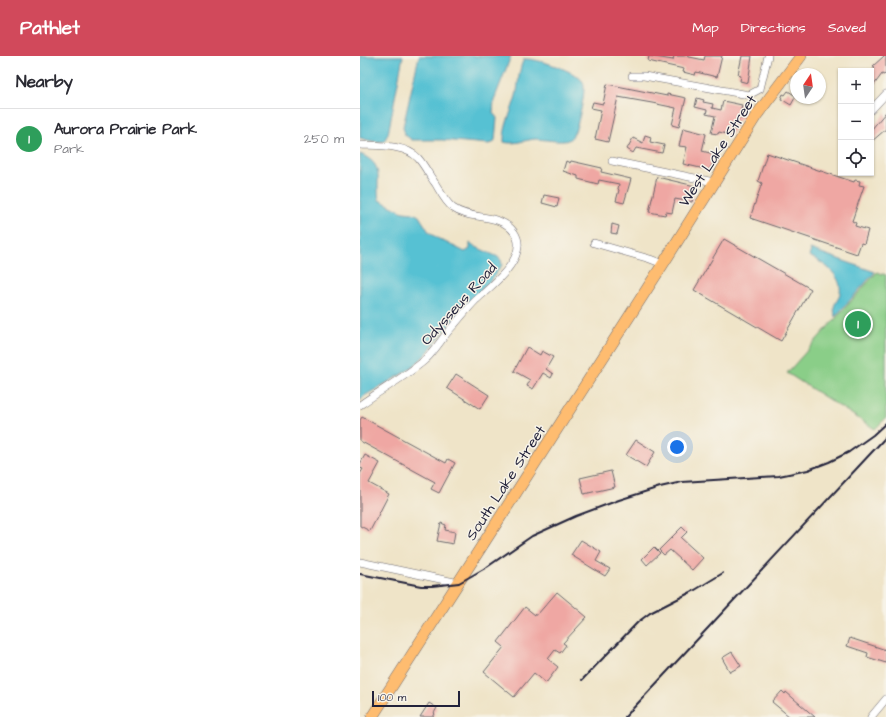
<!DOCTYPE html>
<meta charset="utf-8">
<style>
:root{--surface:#fff;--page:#f7f7f7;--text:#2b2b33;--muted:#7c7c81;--line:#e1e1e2;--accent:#d1495b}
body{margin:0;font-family:"Architects Daughter",sans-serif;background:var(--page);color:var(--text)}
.controls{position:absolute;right:12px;top:12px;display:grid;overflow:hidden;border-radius:0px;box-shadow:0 1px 3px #0004}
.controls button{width:36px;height:36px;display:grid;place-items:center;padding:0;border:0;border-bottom:1px solid var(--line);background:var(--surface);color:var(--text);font:20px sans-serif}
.compass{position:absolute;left:430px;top:12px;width:36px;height:36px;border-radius:50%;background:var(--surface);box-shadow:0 1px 3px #0004;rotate:13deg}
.scale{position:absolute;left:12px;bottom:10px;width:88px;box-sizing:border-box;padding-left:4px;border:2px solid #22223b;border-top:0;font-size:11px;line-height:14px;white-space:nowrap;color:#22223b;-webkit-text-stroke:3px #f7f3e8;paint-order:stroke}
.you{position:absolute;left:317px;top:391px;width:14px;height:14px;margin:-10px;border:3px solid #fff;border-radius:50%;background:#1a73e8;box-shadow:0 0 0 6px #1a73e833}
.badge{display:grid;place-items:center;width:26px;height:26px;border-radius:50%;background:var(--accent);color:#fff;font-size:13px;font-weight:700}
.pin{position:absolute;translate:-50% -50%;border:2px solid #fff;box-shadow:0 1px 4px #0006}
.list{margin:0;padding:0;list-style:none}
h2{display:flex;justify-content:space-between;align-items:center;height:52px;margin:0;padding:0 16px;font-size:17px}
h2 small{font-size:13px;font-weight:400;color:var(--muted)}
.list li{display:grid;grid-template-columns:26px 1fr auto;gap:12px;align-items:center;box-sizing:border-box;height:60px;padding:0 16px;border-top:1px solid var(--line)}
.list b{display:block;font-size:15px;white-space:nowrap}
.list p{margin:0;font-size:13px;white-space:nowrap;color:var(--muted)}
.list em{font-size:13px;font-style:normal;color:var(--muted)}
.icon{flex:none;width:22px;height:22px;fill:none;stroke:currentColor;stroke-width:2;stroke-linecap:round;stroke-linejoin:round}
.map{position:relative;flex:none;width:526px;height:661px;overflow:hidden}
header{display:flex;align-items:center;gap:24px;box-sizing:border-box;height:56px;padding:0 20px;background:var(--accent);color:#fff}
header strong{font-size:19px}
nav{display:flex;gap:22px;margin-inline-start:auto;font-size:14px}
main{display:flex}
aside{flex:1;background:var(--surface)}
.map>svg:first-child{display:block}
.green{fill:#8ace88;stroke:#567862}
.water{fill:#57c1d3;stroke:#3c7287}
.building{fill:#efa7a3}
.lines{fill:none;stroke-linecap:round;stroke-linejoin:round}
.street-casing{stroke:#6a666c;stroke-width:8}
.primary-casing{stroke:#6a666c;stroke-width:12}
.street{stroke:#fff;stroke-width:7}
.primary{stroke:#febc70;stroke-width:11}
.rail{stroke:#22223b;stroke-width:2}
.labels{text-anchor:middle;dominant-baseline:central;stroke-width:3;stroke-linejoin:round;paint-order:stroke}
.street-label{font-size:15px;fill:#22223b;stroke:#f7f3e8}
</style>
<header>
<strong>Pathlet</strong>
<nav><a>Map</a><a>Directions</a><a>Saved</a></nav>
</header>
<main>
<aside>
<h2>Nearby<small></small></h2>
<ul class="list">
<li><span class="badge" style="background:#2e9e5b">1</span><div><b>Aurora Prairie Park</b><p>Park</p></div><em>250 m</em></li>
</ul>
</aside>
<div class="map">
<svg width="526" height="661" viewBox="0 0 526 661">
<rect width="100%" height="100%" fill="#f7f3e8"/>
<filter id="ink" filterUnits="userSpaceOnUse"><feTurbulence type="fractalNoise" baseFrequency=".025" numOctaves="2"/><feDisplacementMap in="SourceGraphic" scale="8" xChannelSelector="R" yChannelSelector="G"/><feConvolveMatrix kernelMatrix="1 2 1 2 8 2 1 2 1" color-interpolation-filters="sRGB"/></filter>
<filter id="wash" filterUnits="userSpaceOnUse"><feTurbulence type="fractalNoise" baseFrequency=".012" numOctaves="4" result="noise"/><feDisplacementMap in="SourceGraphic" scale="16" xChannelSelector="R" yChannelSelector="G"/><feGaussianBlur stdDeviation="0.9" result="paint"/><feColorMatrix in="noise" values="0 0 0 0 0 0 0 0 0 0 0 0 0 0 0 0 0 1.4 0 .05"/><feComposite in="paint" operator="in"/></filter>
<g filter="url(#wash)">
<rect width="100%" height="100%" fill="#efe4c8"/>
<path class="green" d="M517,216L526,219V362L515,373L427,317Z"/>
<path class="water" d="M0,0H43L28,78L24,85C16,87 8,84 0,82Z
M59,0H151L134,44L133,57L137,62L135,84L133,87L128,88L82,84H52L45,79L43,71Z
M164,3C176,2 217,15 223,26C227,32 218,70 214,77C213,80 211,82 208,84C202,87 183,83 175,83C165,84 153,89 144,86C143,71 152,55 156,40C159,28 158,14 164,3Z
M0,98C26,109 15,122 19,144L43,156L53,157L59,160L69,176L77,182L105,196L110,193V187L116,191L138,201L141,204L142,209L128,228L111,244L84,275L67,297L59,305L47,315L4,340L0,345Z
M450,193L515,216L475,261C475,258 474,254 474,251C475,246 480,242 480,237C483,219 462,206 449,200L451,195Z"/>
<g id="blocks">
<path class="building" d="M289,0L313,4L314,0H325L344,4L345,0H362L357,21L336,16L335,19L323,16L324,13L288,5Z
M382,0H392L388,27L380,25L381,20L378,19Z
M524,0H526V17L524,19L522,18L511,33V16L515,11L513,10Z
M247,28L307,40V38L326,42L319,71L312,69L316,52L292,47L258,41L248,86L235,83L241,54L231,52L233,46L243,48Z
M428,35L436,40L431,49L421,43L423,38L425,39Z
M337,42L344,44L343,46L353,48L352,52L361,54L363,45L382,49L381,54L385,55L383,61L382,63L379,62L371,79L359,76L358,78L351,77L355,60L346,58L347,54L335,51Z
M526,56V73L511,86V74Z
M323,72L346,78L342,95L358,99L349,114L323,108L327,91L319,90Z
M285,79L291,81L290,86L304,89L302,97L276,92L273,97L267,93L273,82L283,87Z
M407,97L494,126L495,124L500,125L499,129L504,130L492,165L496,167L495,170L508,174L504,188L501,187L497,198L390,162L402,127L398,125Z
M206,105L210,107L211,105L242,112L241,116L271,123L264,147L256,145L259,134L258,133L259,128L239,124L238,128L218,123V120L203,115Z
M297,121L335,130L332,146L315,143L312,157L306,156L305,159L289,156Z
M184,139L199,142L197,151L182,147Z
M252,168L259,170L257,178L251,177Z
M364,183L451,233L421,285L334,234Z
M167,291L180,299L182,295L193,301L186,313L193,318L191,322L183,317L173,333L167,330L170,324L154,315Z
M96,318L129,339L120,353L87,332Z
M2,361L86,407L88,403L95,407L79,437L71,433L75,426L0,385V364Z
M276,384L295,396L286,411L266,399Z
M5,399L20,407L9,427L29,438L10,475L0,470V418L3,413L0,412V408Z
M251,415L255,431L224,438L220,422Z
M81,467L86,469L85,474L95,476L93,488L77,485Z
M322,471L327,476L321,482L343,502L332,514L310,494L304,499L299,494Z
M221,484L241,496L236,505L250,513L245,520L211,499Z
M294,491L300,497L287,509L282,503Z
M197,536L227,561L203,587L206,589L200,597L195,594L188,603L198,611L186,627L174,617L154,641L124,616L144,591L138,586L165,551L175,559H177Z
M490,582L526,594V607L507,601L508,597L487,590Z
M372,596L381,610L370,616L362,602Z
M422,635L425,638L426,636L455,661H430L412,646Z
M69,647L77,652L74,657L75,658L73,661H60Z"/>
</g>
</g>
<g filter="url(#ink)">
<use href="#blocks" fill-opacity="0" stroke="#6a666c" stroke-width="1"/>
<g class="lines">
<defs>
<path id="street" d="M272,20H284L389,39L400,33
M400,33L408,0
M511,54L526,38
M0,89C18,90 45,88 58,102C65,110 69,119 75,127C80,135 85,146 93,152C111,165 139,156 154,176C171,200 131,230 116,244C108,252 101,261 94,269C83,280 76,294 65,304C45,321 21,334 0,349
M252,105L354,126
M234,187L290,203L303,208
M0,506L99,527
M511,661L526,643"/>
<path id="primary" d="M12,661L303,208L396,60L441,0"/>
</defs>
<use href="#street" class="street-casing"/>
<use href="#primary" class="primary-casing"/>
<use href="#street" class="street"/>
<use href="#primary" class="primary"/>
<path class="rail" d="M0,518L61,530H72L99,527L127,511L172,480L216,460L259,444L300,431L322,426L419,420L448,414L469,406L489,396L513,379L526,367
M222,624L278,566L290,557L335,534L363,517
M265,661L526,381"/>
</g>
</g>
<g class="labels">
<g class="street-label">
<text transform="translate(358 95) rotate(-57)">West Lake Street</text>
<text transform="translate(99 248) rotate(-48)">Odysseus Road</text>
<text transform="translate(146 427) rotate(-57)">South Lake Street</text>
</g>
</g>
</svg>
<div class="controls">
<button>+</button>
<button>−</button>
<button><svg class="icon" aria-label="locate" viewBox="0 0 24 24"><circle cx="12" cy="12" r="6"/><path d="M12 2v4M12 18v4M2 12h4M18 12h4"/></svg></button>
</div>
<svg class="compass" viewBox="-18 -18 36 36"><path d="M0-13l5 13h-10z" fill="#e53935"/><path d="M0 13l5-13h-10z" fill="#7c7c81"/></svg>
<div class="scale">100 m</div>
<div class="you"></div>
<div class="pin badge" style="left:498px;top:268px;background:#2e9e5b">1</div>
</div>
</main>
